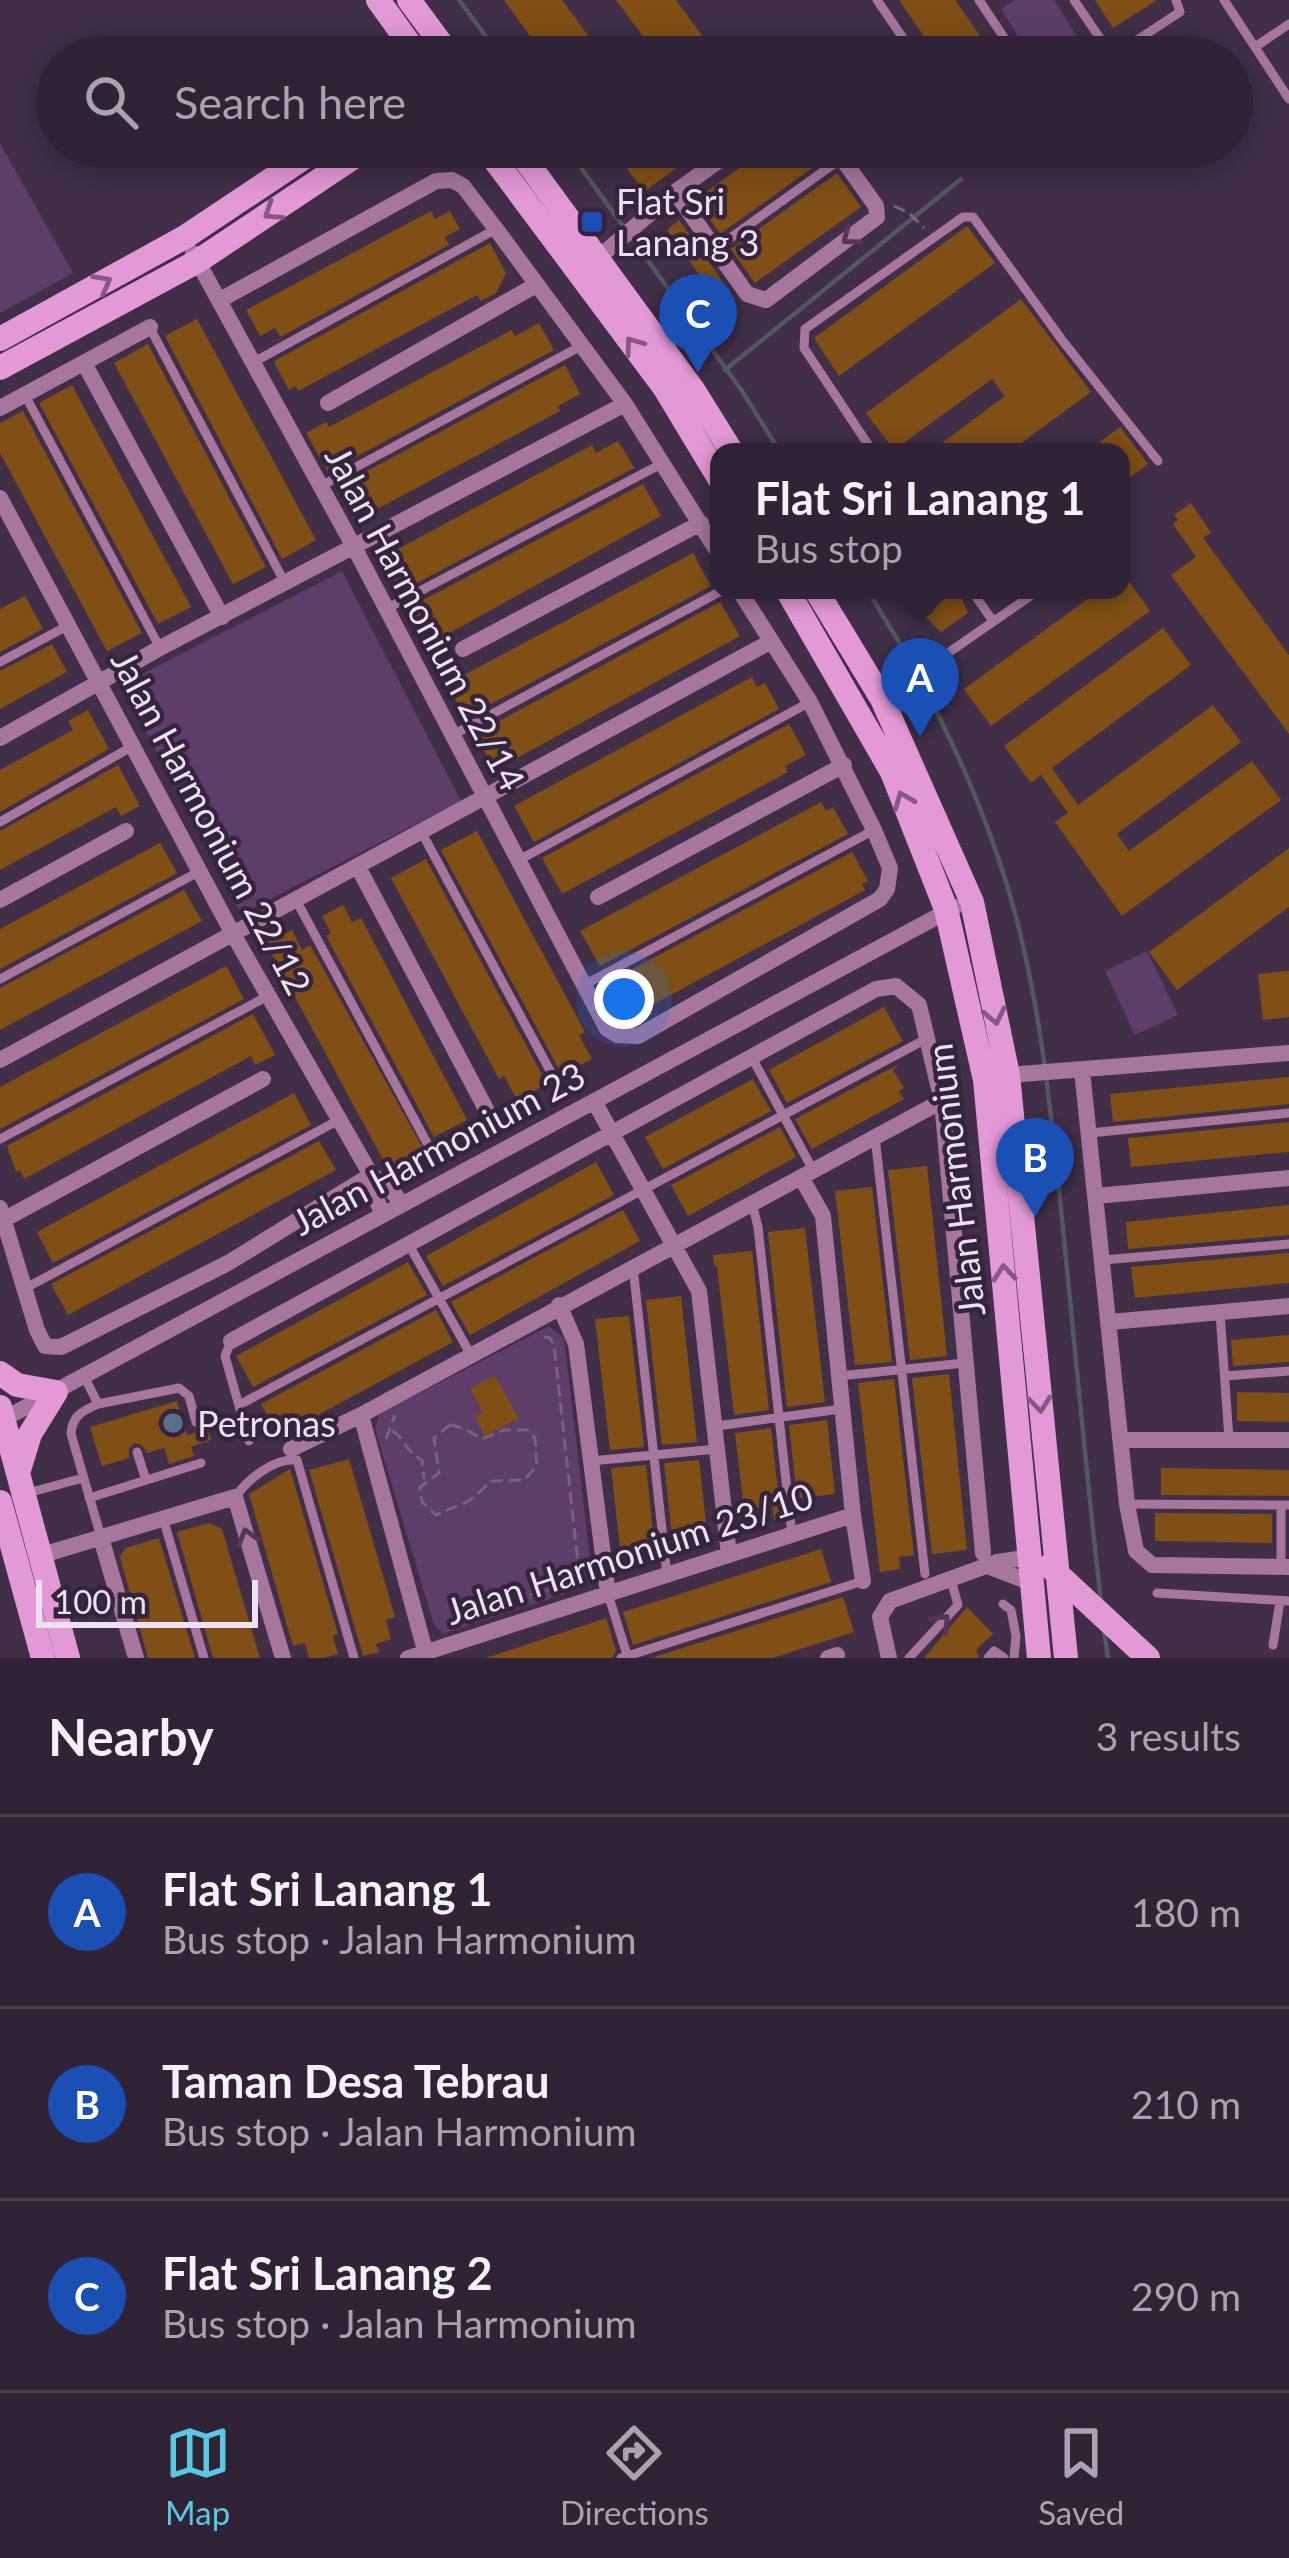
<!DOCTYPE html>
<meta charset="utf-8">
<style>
:root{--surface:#302335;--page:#382b3d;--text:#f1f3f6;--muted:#a8a4ad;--line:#4b4050;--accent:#59c8e4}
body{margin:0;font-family:Lato,sans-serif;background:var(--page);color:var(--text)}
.scale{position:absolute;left:36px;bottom:30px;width:222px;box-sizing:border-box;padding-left:12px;border:6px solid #ebe1f0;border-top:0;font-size:33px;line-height:42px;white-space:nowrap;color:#ebe1f0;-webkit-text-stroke:9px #35253c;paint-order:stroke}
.you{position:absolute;left:624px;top:999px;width:42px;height:42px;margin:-30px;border:9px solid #fff;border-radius:50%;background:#1a73e8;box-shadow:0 0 0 18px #1a73e833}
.badge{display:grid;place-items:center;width:78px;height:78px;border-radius:50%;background:var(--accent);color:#fff;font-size:39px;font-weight:700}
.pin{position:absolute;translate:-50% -99px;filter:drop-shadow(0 3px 6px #0008)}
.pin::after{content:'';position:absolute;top:63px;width:42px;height:36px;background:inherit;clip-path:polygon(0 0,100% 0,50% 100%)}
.popup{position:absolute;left:710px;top:443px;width:420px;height:156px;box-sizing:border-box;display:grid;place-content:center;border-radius:24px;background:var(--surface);filter:drop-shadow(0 3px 9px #0005);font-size:39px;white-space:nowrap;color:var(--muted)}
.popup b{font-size:45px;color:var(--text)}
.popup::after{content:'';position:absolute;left:50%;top:100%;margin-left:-24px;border:24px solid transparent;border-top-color:var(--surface)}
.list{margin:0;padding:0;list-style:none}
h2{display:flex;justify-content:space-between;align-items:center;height:156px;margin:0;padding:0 48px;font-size:51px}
h2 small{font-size:39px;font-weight:400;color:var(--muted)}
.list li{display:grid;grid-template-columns:78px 1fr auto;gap:36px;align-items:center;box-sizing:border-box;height:192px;padding:0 48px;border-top:3px solid var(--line)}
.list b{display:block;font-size:45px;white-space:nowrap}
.list p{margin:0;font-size:39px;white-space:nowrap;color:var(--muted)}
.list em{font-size:39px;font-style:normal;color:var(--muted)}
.icon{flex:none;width:66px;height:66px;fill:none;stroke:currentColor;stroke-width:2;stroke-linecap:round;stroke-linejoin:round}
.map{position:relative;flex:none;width:1289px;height:1658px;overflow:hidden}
.search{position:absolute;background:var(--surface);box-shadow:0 6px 30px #0003;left:36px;right:36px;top:36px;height:132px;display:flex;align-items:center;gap:30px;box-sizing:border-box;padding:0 42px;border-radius:66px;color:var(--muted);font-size:45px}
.sheet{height:732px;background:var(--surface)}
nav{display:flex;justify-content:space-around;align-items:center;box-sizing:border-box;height:168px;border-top:3px solid var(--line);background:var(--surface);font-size:33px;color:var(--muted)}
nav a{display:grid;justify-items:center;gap:6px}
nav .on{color:var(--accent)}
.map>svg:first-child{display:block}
.green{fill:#5c3e68}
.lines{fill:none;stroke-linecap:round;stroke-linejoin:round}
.stream{stroke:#50595f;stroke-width:4.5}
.building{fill:#7f4f16}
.path{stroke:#74657a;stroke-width:3;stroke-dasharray:12 6;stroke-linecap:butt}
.lane{stroke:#a6769d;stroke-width:9}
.street{stroke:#a6769d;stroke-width:16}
.secondary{stroke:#e499d7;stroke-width:24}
.oneway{stroke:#845982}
.oneway2{stroke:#513954}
.transit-dot{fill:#1a4fb4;stroke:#35253c;stroke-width:4.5}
.service-dot{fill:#5c6f8a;stroke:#35253c;stroke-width:4.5}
.labels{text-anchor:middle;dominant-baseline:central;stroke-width:9;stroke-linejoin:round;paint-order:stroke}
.poi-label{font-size:36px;fill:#ebe1f0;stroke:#35253c;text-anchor:start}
.street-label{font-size:36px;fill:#ebe1f0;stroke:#35253c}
</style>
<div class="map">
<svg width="1289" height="1658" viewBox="0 0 1289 1658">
<rect width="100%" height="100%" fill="#402f47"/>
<path class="green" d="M1015,0H1054L1090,57H1031L1001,9Z
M0,143L73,273L0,313Z
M342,571L461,801L241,914L121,685Z
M1147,951L1178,1015L1135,1035L1105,971Z
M549,1326L564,1338L592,1574L585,1587L443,1634L434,1625L375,1429L379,1414Z"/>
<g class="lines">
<path class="stream" d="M459,0L501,57
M566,147L742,391L780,452
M725,370L961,179
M867,590C918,670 961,753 993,843C1037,963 1049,1092 1062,1219C1075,1346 1086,1474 1101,1601
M1104,1630L1108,1658"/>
</g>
<path class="building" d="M504,0H562L604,57H545Z
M616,0H676L718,57H658Z
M899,0H955L995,57H938Z
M1095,0H1157L1113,28Z
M611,147H670L682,164L644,192Z
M769,147H821L826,158L720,234L696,199Z
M837,173L861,207L755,283L731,249Z
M431,211L435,219L450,211L460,229L445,237L449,245L280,337L275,328L260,336L246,310Z
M679,220L735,299L723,307L667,230Z
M967,226L995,263L839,376L814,338Z
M490,243L506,273L496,293L481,301L477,295L298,391L296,386L289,390L274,362L276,360Z
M1021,299L1091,392L1009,452H930L1005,396L992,379L894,450L866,413Z
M197,319L316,540L282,559L165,336Z
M539,323L554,350L328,472L306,433L326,422L329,427L512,330L515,336Z
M148,344L266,567L233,584L114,363Z
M565,365L580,394L558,406L560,411L355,521L337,487Z
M72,385L191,607L158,624L39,403Z
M23,411L142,633L107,651L0,453V423Z
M1120,427L1148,464L1121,484V452H1086Z
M618,441L634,468L400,592L381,558L592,445L596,453Z
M643,484L661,516L428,645L408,608Z
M1191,503L1211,533L1203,538L1289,655V734L1171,575L1196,557L1173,524L1178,520L1174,515Z
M693,553L711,586L465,718L447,684Z
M1121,571L1150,611L991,726L964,689L1100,590H1121Z
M947,590H958L968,613L941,632L926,617L934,612L925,598L935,591L939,596Z
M25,596L43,629L0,652V609Z
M720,602L740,636L495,770L475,734Z
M1163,628L1191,665L1052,768L1078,805L1213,705L1241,742L1117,834L1129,851L1252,761L1281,800L1122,916L1055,822L1068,813L1041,775L1031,783L1004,746Z
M52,644L67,672L0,709V671Z
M752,677L757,687L765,683L779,709L534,842L514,806Z
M88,710L109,749L0,812V770L73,730L68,721Z
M789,724L806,755L785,766L788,772L562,894L542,858Z
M118,765L140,806L121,816L116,807L0,870V831Z
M821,802L826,811L833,807L848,834L600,966L580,931Z
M477,831L585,1032L579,1035L592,1059L562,1075L441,850Z
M160,843L177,873L0,969V929Z
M1289,848V907L1177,990L1149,952Z
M852,852L868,881L862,884L865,890L628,1018L608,982Z
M426,859L547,1084L517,1100L504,1076L499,1079L391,878Z
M184,890L202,921L0,1030V988Z
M343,905L352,922L361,918L467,1120L434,1137L326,936L331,933L322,916Z
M292,930L302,950L310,945L425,1152L389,1171L266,943Z
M226,966L244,999L0,1129V1087Z
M1289,971V1017L1263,1020L1258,974Z
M884,1007L903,1041L787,1103L769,1070Z
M253,1014L275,1055L255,1065L251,1056L24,1179L20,1170L16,1172L7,1146Z
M899,1064L893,1070L904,1088L899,1091L904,1099L812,1149L795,1119Z
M1289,1077V1104L1113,1122L1110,1094Z
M753,1079L771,1111L663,1169L645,1137Z
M294,1093L311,1125L53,1263L37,1232Z
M1289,1122V1152L1131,1167L1128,1138Z
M780,1127L796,1157L688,1216L671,1185Z
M319,1141L336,1170L68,1315L51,1284Z
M596,1162L614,1195L443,1286L426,1256Z
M927,1166L947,1356L910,1360L888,1170Z
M872,1187L892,1362L855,1365L835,1191Z
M1289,1205V1235L1128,1249L1126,1222Z
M623,1210L640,1241L470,1335L451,1302Z
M805,1228L825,1402L787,1407L768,1232Z
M752,1251L769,1410L734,1415L717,1266H714L713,1255Z
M1289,1253V1283L1135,1298L1131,1267Z
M408,1262L427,1295L253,1387L236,1356Z
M681,1296L697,1442L662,1445L646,1300Z
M436,1310L453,1342L279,1436L261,1404Z
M629,1316L644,1447L610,1450L595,1319Z
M1289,1335V1362L1233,1366L1231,1340Z
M949,1374L967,1550L932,1554L912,1378Z
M495,1376L519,1418L485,1436L475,1416L483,1413L470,1388Z
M894,1379L914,1555L899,1557L900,1569L880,1572L858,1383Z
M1237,1392L1289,1393V1422L1237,1421Z
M177,1401L187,1435L208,1429L211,1440L191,1447L194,1456L169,1464L164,1448L147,1453L142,1445L135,1443L129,1449V1458L102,1466L90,1427Z
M827,1420L835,1494L797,1498L789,1425Z
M771,1428L781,1519L774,1520L772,1505L744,1509L735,1433Z
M349,1459L395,1617L386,1620L391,1639L376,1644L379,1652L363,1656L309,1470Z
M699,1460L707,1532L672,1536L664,1463Z
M646,1465L655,1552L621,1556L611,1468Z
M1161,1468L1289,1470V1496L1161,1495Z
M290,1469L338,1634L333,1636L338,1654L323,1658H309L305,1643L293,1646L249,1494Z
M1155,1513L1272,1514V1543L1155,1541Z
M209,1523L222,1529L260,1658H213L177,1532Z
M159,1538L195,1658H148L120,1557L125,1548Z
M821,1549L831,1582L633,1645L623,1612Z
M843,1597L854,1632L772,1658H651Z
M967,1607L993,1634L976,1650L979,1658H924Z
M606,1618L616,1651L612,1658H486Z"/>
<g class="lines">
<path class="path" d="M894,206L909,213L924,228
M450,1425L463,1428L482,1439L504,1430H528L535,1438L537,1466L524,1480L492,1481L469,1501L436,1515L422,1502L420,1487L439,1473L434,1438Z
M392,1431C403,1435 405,1452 422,1460L424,1479
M386,1439L395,1415
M530,1595L576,1581L579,1572L554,1345L550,1338L541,1336"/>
<path class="lane" d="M877,0L916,57
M979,0L1017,57
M1074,0L1112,56
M1224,0L1289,99
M1255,47L1289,24
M1111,57L1180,12L1176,0
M715,249L842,158
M150,328L285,583
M254,362L496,229
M25,395L160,648
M873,452L804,348L805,329L963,217H973L1062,340L1158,461
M321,486L581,346
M971,590L993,621
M386,609L663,463
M0,662L69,625
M886,696L1039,590
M451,736L723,590
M0,822L133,746
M422,833L555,1080
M519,860L810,702
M296,900L427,1143
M0,979L200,871
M584,985L874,830
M751,1056L813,1170
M1090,1133L1289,1113
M875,1137L925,1574
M0,1139L268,996
M752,1203L758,1227L792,1535
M409,1245L471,1355
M1103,1260L1289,1244
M633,1267L667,1575
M24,1289L337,1121
M1220,1313L1229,1439
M231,1341L225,1356L249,1441
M839,1376L965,1363
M1225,1376L1289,1371
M85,1378L98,1404C82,1411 72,1416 71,1434L101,1537
M98,1404L179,1388L189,1396L196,1422
M239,1405L928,1038
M717,1426L841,1409
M137,1452L146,1480
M591,1461L717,1449
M24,1494L83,1478
M235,1497C248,1479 274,1458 297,1460L354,1658
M89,1498L201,1463
M1127,1504L1289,1505
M163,1518L204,1658
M1281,1567V1505
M1157,1593L1289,1601
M608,1594L628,1658
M1003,1604L1011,1610L1016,1636L1014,1658
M1273,1645L1280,1601
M621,1658L863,1581
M909,1658L958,1605L951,1580
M988,1658L994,1651L1004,1658"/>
<path class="street" d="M675,192L747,294L766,300L877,217L876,206L834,147
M193,253L354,547L607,1029L617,1035L638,1036L880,899L887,889L890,868L874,830L810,702L739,590
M598,258L675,192L738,147
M220,300L436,181L452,180L463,186L496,229L625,404L719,554
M84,363L222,617
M328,403L536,285
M0,408L150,327
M0,498L233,934L371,1175L374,1194L383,1215
M463,649L701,523
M0,738L160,648L625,404
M358,867L486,1109
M598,897L844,765
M0,900L126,831
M0,1060L770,642
M1082,1070L1127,1504L1136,1551L1152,1565L1289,1567
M1008,1075L1289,1053
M594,1101L699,1291L729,1555
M371,1175L388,1186L402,1204
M801,1177L823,1216L853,1515L863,1581
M1096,1196L1289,1178
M0,1208L37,1330L45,1346L61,1347L228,1263L371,1175
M5,1219L263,1079
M559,1305L576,1344L608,1594
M1110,1322L1289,1306
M231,1341L876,989L896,986L919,1005L942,1101L983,1553
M361,1415L427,1658
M0,1421L955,907
M1121,1440H1289
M291,1449L361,1415L942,1101
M101,1538L136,1658
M39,1556L235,1497L283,1658
M990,1567L1032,1583
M408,1658L853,1515
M828,1658L837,1655
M889,1658L880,1617L890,1601L997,1562L1030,1557"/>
<path class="secondary" d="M378,0L419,57
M409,0L451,57
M485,147L664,387L719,478
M516,147L694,391L732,452
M0,339L185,237L320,147
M0,368L198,261L369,147
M787,590L892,772L946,909L985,1080L1039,1658
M816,590L882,699L972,902L1008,1075L1066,1658
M0,1373L17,1385L56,1392L30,1434L19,1470
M0,1407L68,1658
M0,1502L43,1658
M1049,1566L1148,1658"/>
</g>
<defs><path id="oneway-chevron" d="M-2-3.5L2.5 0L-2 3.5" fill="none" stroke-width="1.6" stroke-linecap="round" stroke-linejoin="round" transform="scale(3)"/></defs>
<g class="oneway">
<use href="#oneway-chevron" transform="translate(272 212) rotate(146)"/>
<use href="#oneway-chevron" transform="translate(103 283) rotate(-29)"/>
<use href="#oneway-chevron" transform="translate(633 345) rotate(-126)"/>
<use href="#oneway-chevron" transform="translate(903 800) rotate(-112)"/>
<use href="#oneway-chevron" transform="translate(995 1016) rotate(78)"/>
<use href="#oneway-chevron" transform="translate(1004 1273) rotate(-95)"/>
<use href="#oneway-chevron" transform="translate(1040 1404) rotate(84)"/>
</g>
<g class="oneway2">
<use href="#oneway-chevron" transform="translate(850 237) rotate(143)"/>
<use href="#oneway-chevron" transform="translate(247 1537) rotate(-107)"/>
<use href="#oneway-chevron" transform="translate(942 1622) rotate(-47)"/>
</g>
<rect class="transit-dot" x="580" y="210" width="24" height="24" rx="6"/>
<circle class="service-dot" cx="173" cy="1423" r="12"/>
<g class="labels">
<g class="poi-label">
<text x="616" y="201">Flat Sri<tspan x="616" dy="41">Lanang 3</tspan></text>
<text x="197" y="1423">Petronas</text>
</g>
<g class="street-label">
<text transform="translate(426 618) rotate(62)">Jalan Harmonium 22/14</text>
<text transform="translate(212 822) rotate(62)">Jalan Harmonium 22/12</text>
<text transform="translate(438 1148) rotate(-28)">Jalan Harmonium 23</text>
<text transform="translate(955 1180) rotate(-97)">Jalan Harmonium</text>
<text transform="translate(629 1553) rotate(-18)">Jalan Harmonium 23/10</text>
</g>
</g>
</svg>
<div class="scale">100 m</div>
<div class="you"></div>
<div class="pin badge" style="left:920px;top:737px;background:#1a4fb4">A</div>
<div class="popup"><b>Flat Sri Lanang 1</b>Bus stop</div>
<div class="pin badge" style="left:1035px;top:1217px;background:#1a4fb4">B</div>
<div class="pin badge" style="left:698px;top:373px;background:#1a4fb4">C</div>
<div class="search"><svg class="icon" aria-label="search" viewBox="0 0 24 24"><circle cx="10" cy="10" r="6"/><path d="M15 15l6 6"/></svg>Search here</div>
</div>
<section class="sheet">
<h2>Nearby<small>3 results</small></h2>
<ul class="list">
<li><span class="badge" style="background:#1a4fb4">A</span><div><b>Flat Sri Lanang 1</b><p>Bus stop · Jalan Harmonium</p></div><em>180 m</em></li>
<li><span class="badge" style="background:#1a4fb4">B</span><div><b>Taman Desa Tebrau</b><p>Bus stop · Jalan Harmonium</p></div><em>210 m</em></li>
<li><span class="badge" style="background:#1a4fb4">C</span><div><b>Flat Sri Lanang 2</b><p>Bus stop · Jalan Harmonium</p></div><em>290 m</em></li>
</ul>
</section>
<nav>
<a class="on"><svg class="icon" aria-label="map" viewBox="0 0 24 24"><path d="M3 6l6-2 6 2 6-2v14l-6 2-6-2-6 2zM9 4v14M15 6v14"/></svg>Map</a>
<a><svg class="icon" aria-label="directions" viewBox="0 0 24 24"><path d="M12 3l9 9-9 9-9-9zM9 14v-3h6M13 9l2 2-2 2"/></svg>Directions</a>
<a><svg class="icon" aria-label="saved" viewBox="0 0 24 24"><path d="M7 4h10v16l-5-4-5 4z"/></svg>Saved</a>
</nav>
